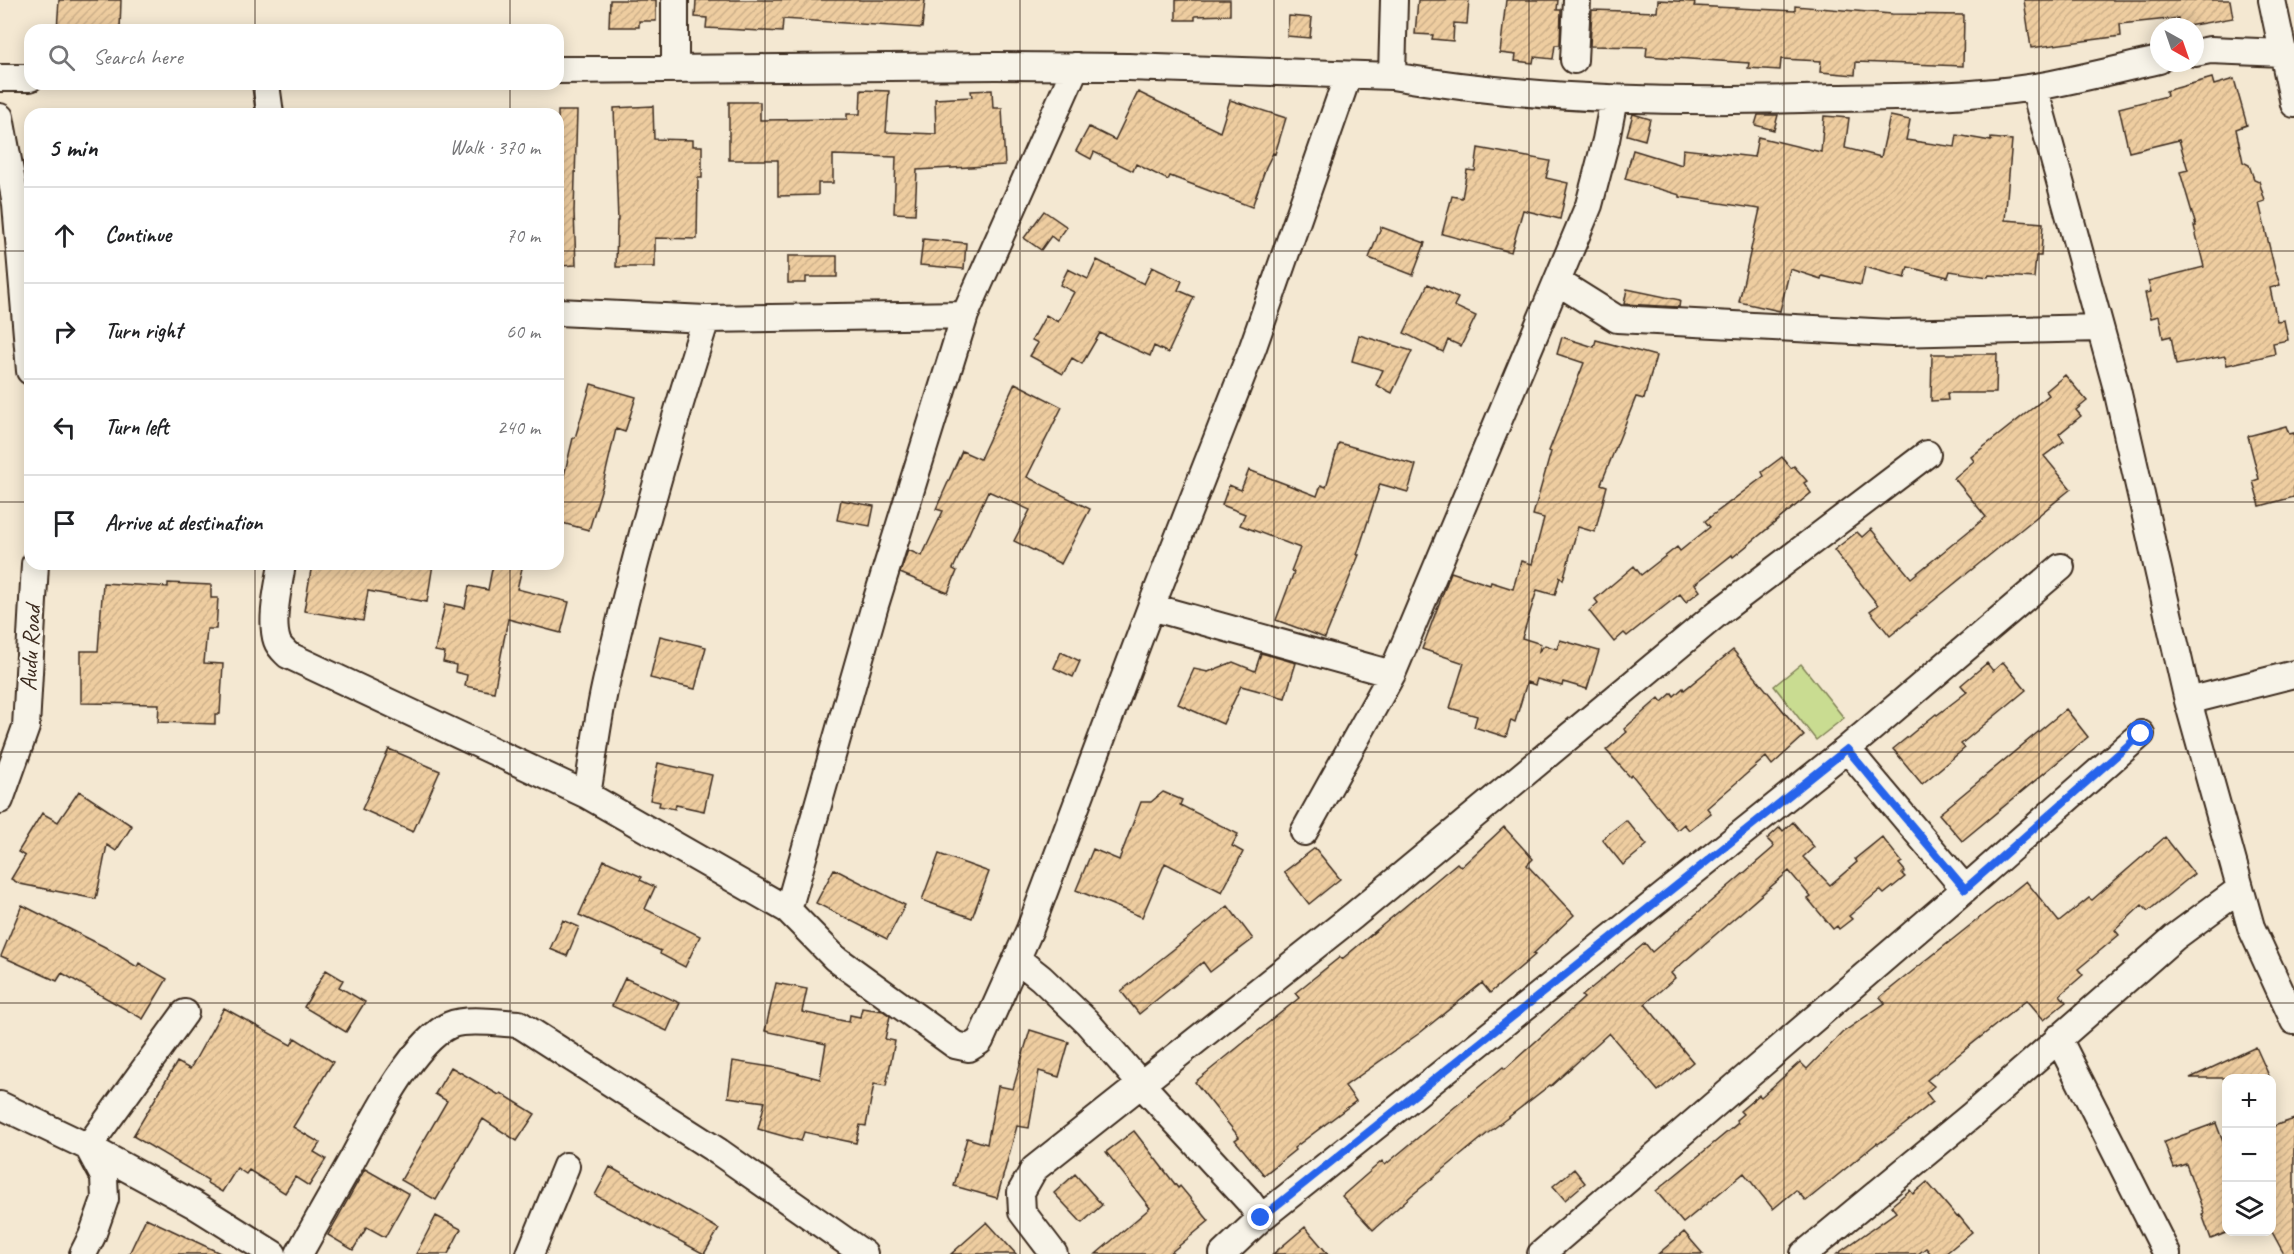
<!DOCTYPE html>
<meta charset="utf-8">
<style>
:root{--surface:#fff;--page:#f2f2f2;--text:#202124;--muted:#757577;--line:#e0e0e0}
body{margin:0;font-family:Caveat,sans-serif;background:var(--page);color:var(--text)}
.controls{position:absolute;right:18px;bottom:18px;display:grid;overflow:hidden;border-radius:12px;box-shadow:0 3px 15px #0003}
.controls button{width:54px;height:54px;display:grid;place-items:center;padding:0;border:0;border-bottom:2px solid var(--line);background:var(--surface);color:var(--text);font:30px sans-serif}
.compass{position:absolute;left:2150px;top:18px;width:54px;height:54px;border-radius:50%;background:var(--surface);box-shadow:0 3px 15px #0003;rotate:140deg}
.stop{position:absolute;width:18px;height:18px;margin:-14px;border:4px solid #2563eb;border-radius:50%;background:#fff}
.stop.end{background:#2563eb;border-color:#fff;box-shadow:0 2px 6px #0008}
.list{margin:0;padding:0;list-style:none}
h2{display:flex;justify-content:space-between;align-items:center;height:78px;margin:0;padding:0 24px;font-size:26px}
h2 small{font-size:20px;font-weight:400;color:var(--muted)}
.list li{display:grid;grid-template-columns:39px 1fr auto;gap:18px;align-items:center;box-sizing:border-box;height:96px;padding:0 24px;border-top:2px solid var(--line)}
.list b{display:block;font-size:22px;white-space:nowrap}
.list em{font-size:20px;font-style:normal;color:var(--muted)}
.icon{flex:none;width:33px;height:33px;fill:none;stroke:currentColor;stroke-width:2;stroke-linecap:round;stroke-linejoin:round}
.map{position:relative;flex:none;width:2294px;height:1254px;overflow:hidden}
.search{position:absolute;background:var(--surface);box-shadow:0 3px 15px #0003;left:24px;top:24px;width:540px;height:66px;display:flex;align-items:center;gap:15px;box-sizing:border-box;padding:0 21px;border-radius:18px;color:var(--muted);font-size:22px}
.panel{position:absolute;background:var(--surface);box-shadow:0 3px 15px #0003;left:24px;top:108px;width:540px;height:462px;border-radius:18px}
.map>svg:first-child{display:block}
.grass{fill:#c9dc91;stroke:#828358;stroke-width:1.5}
.building{fill:url(#building-hatch);stroke:#3b2a1e;stroke-width:1.5}
.lines{fill:none;stroke-linecap:round;stroke-linejoin:round}
.street-casing{stroke:#3b2a1e;stroke-width:30}
.street{stroke:#f7f3e8;stroke-width:26}
.route{stroke:#2563eb;stroke-width:8}
.grid{fill:none;stroke:#3b2a1e;stroke-width:1.5;stroke-opacity:0.55}
.labels{text-anchor:middle;dominant-baseline:central;stroke-width:5;stroke-linejoin:round;paint-order:stroke}
.street-label{font-size:24px;fill:#3b2a1e;stroke:#f7f3e8}
</style>
<div class="map">
<svg width="2294" height="1254" viewBox="0 0 2294 1254">
<defs>
<pattern id="building-hatch" width="6" height="6" patternUnits="userSpaceOnUse" patternTransform="scale(1.5)"><rect width="6" height="6" fill="#eecda0"/><path d="M-1 1l2-2M0 6l6-6M5 7l2-2" fill="none" stroke="#cdb089"/></pattern>
</defs>
<rect width="100%" height="100%" fill="#f4e8d2"/>
<filter id="ink" filterUnits="userSpaceOnUse"><feTurbulence type="fractalNoise" baseFrequency=".0167" numOctaves="2"/><feDisplacementMap in="SourceGraphic" scale="12" xChannelSelector="R" yChannelSelector="G"/><feConvolveMatrix kernelMatrix="1 2 1 2 8 2 1 2 1" color-interpolation-filters="sRGB"/></filter>
<g filter="url(#ink)">
<path class="grass" d="M1801,664L1844,718L1816,740L1774,686Z"/>
<path class="building" d="M59,0H121L120,30H57Z
M610,0H656V21H639V27H609Z
M696,0H925L922,28L783,19L782,32L706,28L707,18L695,17Z
M1176,0H1230V15L1195,16V20H1176Z
M1418,0H1469L1467,24L1454,23L1453,41L1432,39L1433,35L1415,34Z
M1506,0H1558L1557,10H1561L1560,45H1555L1553,59L1534,57L1533,63L1515,61L1516,55L1500,53Z
M1658,0L1695,2L1694,6L1795,11V6L1892,14L1964,15L1963,66L1856,62L1855,75L1820,72L1821,61L1781,59L1780,70L1748,68L1749,63L1646,56L1647,47L1590,46L1592,10L1657,12Z
M2024,0H2230L2233,18L2182,27H2179L2178,18L2120,24L2121,36L2031,48Z
M1289,16L1312,18L1310,38L1287,36Z
M2212,78L2214,85L2234,79L2247,125L2236,129L2243,162L2249,165L2254,179L2259,181L2265,201L2259,203L2275,270L2280,285L2270,288L2277,321L2284,320L2288,340L2273,343L2275,354L2227,365L2225,356L2176,365L2171,336L2163,338L2159,316L2151,318L2145,293L2151,292L2148,281L2204,267L2194,226H2196L2180,172L2188,170L2179,140L2129,152L2119,108L2167,96L2166,91Z
M861,90L889,91L886,132L936,134L935,99L972,97L971,91L992,90L993,108H1002L1005,165L917,170L915,214L894,213L896,157L833,155V183H818V195L778,196V160H729V102H760V120L847,119V114H860Z
M1138,92L1220,132L1230,100L1286,118L1275,154L1273,153L1266,167L1252,207L1170,176L1168,180L1136,164L1133,171L1094,152L1091,159L1076,151L1089,127L1115,140Z
M653,106L654,139L693,140V146H702V178H698L697,239L655,238V267H616L617,221H618L614,108Z
M558,111H577L574,212L576,265L558,266Z
M1633,114L1650,119L1645,140L1627,135Z
M1758,115H1778L1774,130L1755,125Z
M1824,116L1849,118L1845,148L1881,157L1890,116L1910,120L1906,140L1955,147L1957,135L1991,141V138L2012,140L2005,220L2043,223L2041,256H2036L2034,278L1989,275L1988,277L1950,271L1948,277L1908,267L1905,278L1865,267L1861,285L1822,276L1821,279L1790,269L1780,311L1739,302L1760,209L1680,197V195L1625,179L1633,150L1682,165L1683,149L1754,157L1758,137L1821,152Z
M1478,148L1550,161L1546,178L1568,183L1560,219L1523,210L1511,252L1442,234L1452,196L1462,198L1467,170L1475,171Z
M1044,211L1067,227L1057,241L1051,236L1041,250L1024,238Z
M1381,227L1425,243L1413,275L1369,258Z
M923,239L966,243L964,269L920,265Z
M788,256H837V277H806V283H788Z
M1097,260L1144,284L1152,267L1182,281L1178,290L1194,297L1168,353L1154,346L1150,356L1100,333L1082,364L1072,358L1063,374L1030,356L1038,343L1032,340L1046,315L1058,322L1074,292L1060,285L1068,269L1088,279Z
M1428,284L1458,298L1454,306L1476,316L1461,346L1448,340L1443,352L1404,333Z
M1627,289L1680,300L1679,307L1624,304Z
M1359,335L1412,351L1392,393L1376,385L1383,370L1352,361Z
M1562,337L1594,347L1596,340L1656,356L1644,399L1636,397L1601,484L1607,486L1595,532L1578,527L1563,580L1560,577L1555,595L1537,590L1522,638L1541,644L1539,651L1545,645L1557,649L1560,640L1599,651L1587,689L1563,682L1562,686L1537,679L1535,685L1527,682L1515,722L1511,720L1506,737L1474,727L1477,716L1450,708L1464,663L1422,649L1451,572L1490,585L1491,582L1513,589L1521,561L1532,564L1544,518L1533,515L1551,452L1549,451L1584,363L1557,354Z
M1932,354H1997L1996,393H1947L1948,400L1931,401Z
M2065,375L2087,401L2076,410L2081,416L2059,434L2064,441L2044,456L2071,489L1890,636L1870,611L1878,605L1834,550L1857,532L1862,537L1871,529L1911,578L1986,517L1954,478L1974,461L1971,457L2049,395L2046,391Z
M1015,383L1062,407L1027,477L1090,509L1061,564L1014,541L1030,510L988,491L953,569L957,571L948,593L900,573L908,550L922,556L943,511L936,509L962,451L980,459Z
M591,384L636,397L625,432L616,429L603,484L589,530L558,522V483L562,484L573,438H575Z
M2286,426L2289,434L2294,433V497L2260,506L2253,481L2259,479L2248,436Z
M1339,443L1416,465L1408,492L1380,484L1357,555H1359L1325,638L1276,620L1294,572L1291,571L1300,548L1240,525L1245,514L1222,505L1229,485L1241,490L1249,470L1317,496L1321,485L1326,487Z
M1782,457L1791,468L1794,466L1807,481L1804,483L1811,493L1733,557L1732,555L1695,584L1700,591L1686,602L1680,594L1627,636L1624,633L1614,642L1589,611L1598,603L1595,599L1634,566L1641,575L1677,547L1680,551L1710,527L1705,521L1764,476L1762,472Z
M841,500L874,506L870,526L837,520Z
M312,564H433L427,602L368,591L363,621L304,611Z
M493,564H523L517,589L569,602L561,633L508,619L494,692L465,686L467,675L455,672L456,665L443,662L445,653L435,651L445,604L465,608L469,586L488,590Z
M103,583L168,587V583L211,585V598H218L216,629H207L204,663L223,664L220,714H215V724L158,722L159,704L81,703V651H98Z
M660,636L706,647L695,689L650,678Z
M1733,650L1804,736L1772,765L1766,757L1707,808L1711,813L1689,830L1684,824L1677,830L1632,775L1630,777L1606,750L1627,732L1624,729L1659,698L1662,702L1672,693L1674,696L1683,688L1684,690Z
M1061,652L1080,661L1073,677L1054,668Z
M1261,653L1296,663L1285,698L1241,686L1223,724L1178,704L1194,669L1208,672L1233,662L1255,671Z
M2003,662L2026,690L1961,744L1965,748L1922,784L1893,749L1936,714L1937,715L1967,692L1961,685L1987,663L1993,671Z
M2066,709L2088,737L1962,841L1939,814Z
M389,749L440,771L413,832L362,809Z
M658,763L712,775L704,811L676,805L675,809L659,806L660,802L650,800Z
M79,791L132,826L116,851L107,845L96,899L20,884L11,879L25,856L18,852L42,813L58,822Z
M1163,792L1182,800L1180,805L1238,834L1232,846L1243,852L1222,892L1165,863L1142,917L1076,890L1093,849L1119,860L1141,802H1151Z
M1626,820L1647,845L1623,865L1602,839Z
M1793,822L1814,847L1803,857L1830,885L1857,862L1855,859L1882,837L1902,862L1899,864L1905,871L1902,874L1905,877L1884,894L1880,890L1849,916L1852,919L1839,929L1837,926L1833,929L1808,899L1811,897L1789,871L1671,973L1675,978L1645,1004L1693,1062L1658,1091L1609,1033L1551,1086L1550,1085L1488,1133L1412,1195L1373,1230L1342,1196L1382,1161L1385,1165L1503,1067L1505,1069L1584,998L1582,996L1645,943L1652,952L1773,848L1774,846L1767,839L1780,827L1783,831Z
M1504,827L1533,859L1527,865L1574,915L1533,954L1535,955L1490,993L1482,983L1421,1032L1345,1086L1356,1101L1294,1148L1295,1150L1264,1175L1235,1140L1239,1137L1195,1082L1299,998L1295,993L1340,957L1342,959L1457,863L1461,867Z
M2165,837L2194,874L2148,911L2142,905L2115,930L2119,935L2078,969L2083,975L2060,995L2066,1002L2044,1020L2027,1000L1927,1080L1934,1086L1926,1093L1933,1102L1904,1125L1878,1144L1877,1143L1806,1201L1796,1190L1773,1209L1744,1173L1683,1223L1656,1191L1738,1123L1736,1120L1743,1114L1740,1111L1759,1095L1761,1097L1800,1062L1807,1069L1842,1033L1885,1003L1880,997L2026,881L2059,922L2089,898L2092,900Z
M1315,848L1340,879L1309,904L1284,872Z
M939,854L989,872L972,918L922,900Z
M604,860L642,877L640,880L655,887L645,909L700,936L685,967L660,954L661,951L579,915Z
M834,869L905,905L887,939L816,903Z
M22,905L105,947L137,967L139,963L167,979L143,1019L62,973L57,981L1,956Z
M1228,906L1253,939L1210,972L1203,962L1139,1014L1121,991Z
M563,920L579,927L567,956L550,949Z
M326,970L343,980L339,987L365,1002L346,1032L304,1007Z
M625,978L680,1003L667,1031L612,1006Z
M776,983L807,989L802,1012L849,1022L850,1015L860,1017L862,1008L883,1011L890,1016L885,1039L895,1041L886,1086L874,1084L866,1126L860,1125L856,1143L804,1132L801,1141L758,1129L765,1102L728,1097L733,1061L778,1068L820,1079L826,1044L765,1031Z
M224,1008L291,1045L295,1038L333,1062L293,1127L320,1143L314,1152L326,1159L309,1186L295,1177L285,1193L249,1170L246,1174L237,1168L222,1192L207,1183L208,1180L133,1136L177,1062L190,1069Z
M1030,1030L1069,1042L1059,1077L1039,1071L1029,1128L1017,1126L997,1198L954,1186L967,1138L987,1144L998,1086L1013,1089Z
M2256,1047L2270,1078H2190Z
M451,1067L499,1095L501,1093L535,1114L517,1141L483,1119L436,1200L401,1180L447,1101L435,1094Z
M2294,1119V1254H2284L2271,1230V1127Z
M2216,1123L2226,1150V1233L2211,1239L2202,1214L2204,1213L2186,1164L2174,1168L2164,1142Z
M1134,1131L1178,1188L1180,1186L1209,1221L1169,1254H1096L1150,1208L1106,1152Z
M610,1167L719,1229L704,1254L595,1195Z
M365,1169L409,1194L385,1237L367,1227L353,1250L328,1235Z
M1574,1169L1585,1183L1565,1200L1553,1186Z
M1075,1174L1102,1205L1082,1223L1054,1193Z
M1927,1182L1957,1217L1959,1216L1972,1232L1945,1254H1931L1926,1248L1918,1254H1837L1896,1212L1891,1206L1910,1190L1913,1194Z
M436,1216L461,1229L448,1254H416Z
M146,1218L222,1254H129Z
M987,1222L1016,1254H951Z
M1305,1227L1328,1254H1273Z
M1684,1232L1703,1254H1658Z"/>
<g class="lines">
<defs>
<path id="street" d="M2272,0L2294,104
M2195,53L2210,50L2283,53
M1574,60L1577,0
M675,68V0
M558,70L996,66L1128,67L1392,76C1538,101 1688,103 1835,98C1902,97 1969,97 2035,87C2076,80 2118,69 2159,60
M1392,76L1394,0
M0,78H30
M266,84L270,114
M2034,87L2116,385L2188,701L2251,927L2294,1021
M0,117L16,204L30,371
M1558,282L1617,319L1892,333L2100,328
M558,312L706,319L965,315
M282,564C279,585 270,620 277,641C279,647 284,651 288,655L587,795L788,910L835,958L955,1045L969,1048L980,1041L1030,929L1151,607L1253,347L1348,75
M1151,607L1392,674
M2188,701L2294,674
M1847,749L1965,889
M587,795C593,759 597,723 605,687C632,563 668,440 706,319
M0,800L26,727L35,564
M1304,832L1392,674L1589,205L1606,140L1614,99
M788,910L875,605L965,315L1076,66
M1017,959L1041,978L1087,1022L1141,1084L1248,1200L1261,1218
M185,1013L88,1147L193,1204L273,1254
M2058,1038L2167,1254
M0,1105L88,1147L104,1177L105,1199L92,1236L83,1254
M299,1254C316,1223 334,1192 351,1162C371,1125 412,1042 450,1025C466,1018 500,1023 519,1024L719,1152L864,1254
M530,1254L566,1166
M1054,1254L1022,1212L1021,1192L1034,1169L1353,916L1719,612L1927,454
M1223,1254L1261,1218L1847,749L2061,567
M1541,1254L1965,889L2141,734
M1804,1254L1972,1115L2175,937L2240,889"/>
</defs>
<use href="#street" class="street-casing"/>
<use href="#street" class="street"/>
</g>
</g>
<g class="lines" filter="url(#ink)">
<path class="route" d="M1261,1218L1847,749L1965,889L2141,734"/>
</g>
<path class="grid" d="M255,0V30M510,0V30M765,0V1254M1020,0V1254M1274,0V1254M1529,0V1254M1784,0V1254M2039,0V1254M255,84V114M510,84V114M0,251H30M558,251H2294M0,502H30M558,502H2294M255,564V1254M510,564V1254M0,752H2294M0,1003H2294"/>
<g class="labels">
<g class="street-label">
<text transform="translate(30 648) rotate(-87)">Audu Road</text>
</g>
</g>
</svg>
<div class="controls">
<button>+</button>
<button>−</button>
<button><svg class="icon" aria-label="layers" viewBox="0 0 24 24"><path d="M12 4l9 5-9 5-9-5zM3 14l9 5 9-5"/></svg></button>
</div>
<svg class="compass" viewBox="-18 -18 36 36"><path d="M0-13l5 13h-10z" fill="#e53935"/><path d="M0 13l5-13h-10z" fill="#757577"/></svg>
<div class="stop" style="left:2141px;top:734px"></div>
<div class="stop end" style="left:1261px;top:1218px"></div>
<div class="search"><svg class="icon" aria-label="search" viewBox="0 0 24 24"><circle cx="10" cy="10" r="6"/><path d="M15 15l6 6"/></svg>Search here</div>
<section class="panel">
<h2>5 min<small>Walk · 370 m</small></h2>
<ul class="list">
<li><svg class="icon" aria-label="ahead" viewBox="0 0 24 24"><path d="M12 20V5M6 11l6-6 6 6"/></svg><div><b>Continue</b></div><em>70 m</em></li>
<li><svg class="icon" aria-label="right" viewBox="0 0 24 24"><path d="M7 20v-9h11M14 6l5 5-5 5"/></svg><div><b>Turn right</b></div><em>60 m</em></li>
<li><svg class="icon" aria-label="left" viewBox="0 0 24 24"><path d="M17 20v-9H6M10 6l-5 5 5 5"/></svg><div><b>Turn left</b></div><em>240 m</em></li>
<li><svg class="icon" aria-label="arrive" viewBox="0 0 24 24"><path d="M6 21V4h12l-3 4 3 4H6"/></svg><div><b>Arrive at destination</b></div></li>
</ul>
</section>
</div>
